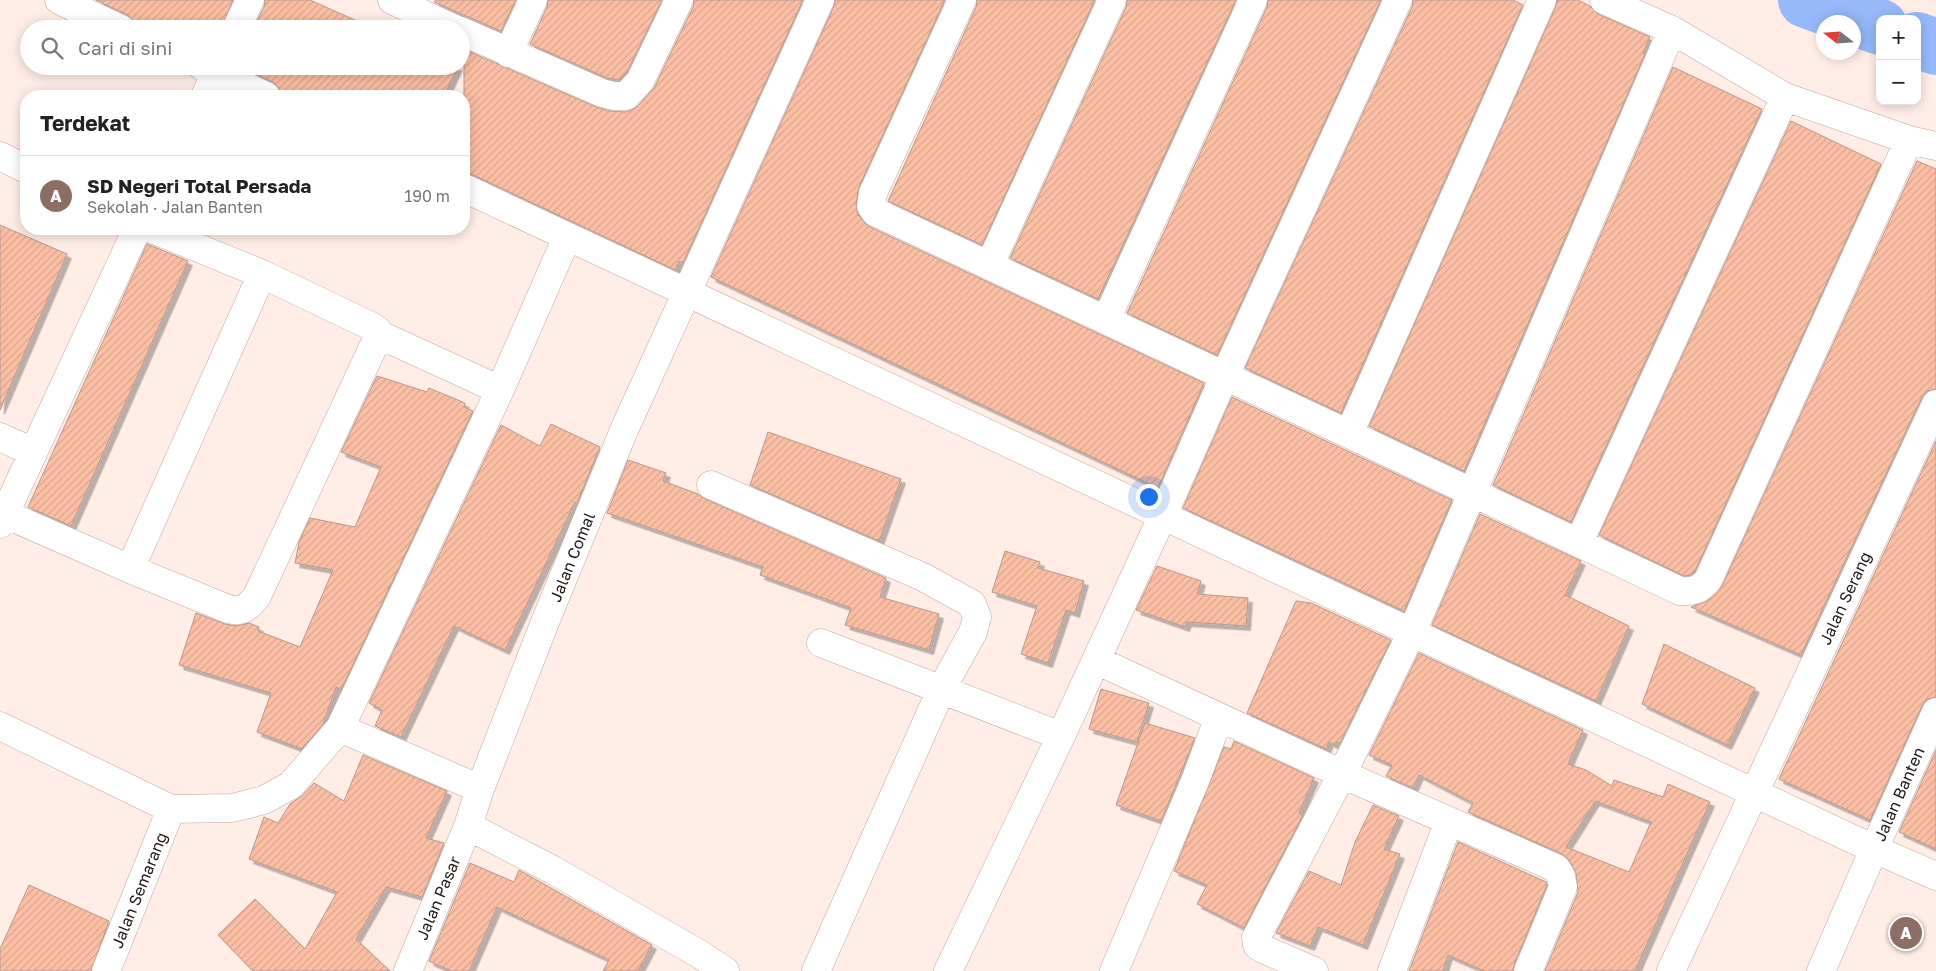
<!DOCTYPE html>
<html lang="id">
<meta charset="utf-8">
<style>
:root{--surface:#fff;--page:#f2f2f2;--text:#222;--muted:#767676;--line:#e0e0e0;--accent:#0f766e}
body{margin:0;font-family:"Golos Text",sans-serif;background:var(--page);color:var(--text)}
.controls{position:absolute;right:15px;top:15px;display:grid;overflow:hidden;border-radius:10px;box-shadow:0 2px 12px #0003}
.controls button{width:45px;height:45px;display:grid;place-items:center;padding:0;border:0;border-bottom:1px solid var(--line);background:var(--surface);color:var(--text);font:25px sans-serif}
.compass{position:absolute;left:1816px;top:15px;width:45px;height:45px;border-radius:50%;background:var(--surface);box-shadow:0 2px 12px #0003;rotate:287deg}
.you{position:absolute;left:1148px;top:496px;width:18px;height:18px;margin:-12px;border:4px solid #fff;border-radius:50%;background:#1a73e8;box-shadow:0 0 0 8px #1a73e833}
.badge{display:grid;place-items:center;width:32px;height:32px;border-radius:50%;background:var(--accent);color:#fff;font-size:16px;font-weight:700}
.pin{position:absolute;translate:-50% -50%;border:2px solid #fff;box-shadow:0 1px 5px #0006}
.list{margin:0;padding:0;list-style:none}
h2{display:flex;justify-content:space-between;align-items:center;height:65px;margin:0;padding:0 20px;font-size:21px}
h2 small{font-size:16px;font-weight:400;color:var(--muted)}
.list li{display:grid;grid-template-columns:32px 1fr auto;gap:15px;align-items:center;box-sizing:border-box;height:80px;padding:0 20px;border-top:1px solid var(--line)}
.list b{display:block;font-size:19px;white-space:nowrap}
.list p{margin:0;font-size:16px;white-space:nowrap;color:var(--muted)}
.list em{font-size:16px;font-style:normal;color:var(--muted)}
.icon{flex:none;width:28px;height:28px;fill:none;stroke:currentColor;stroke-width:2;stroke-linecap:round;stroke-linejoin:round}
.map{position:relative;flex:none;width:1936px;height:971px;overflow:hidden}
.search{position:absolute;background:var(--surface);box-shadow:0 2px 12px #0003;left:20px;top:20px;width:450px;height:55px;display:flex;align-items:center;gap:12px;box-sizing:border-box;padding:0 18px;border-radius:28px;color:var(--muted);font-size:19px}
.panel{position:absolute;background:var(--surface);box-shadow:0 2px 12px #0003;left:20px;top:90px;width:450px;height:145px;border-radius:20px}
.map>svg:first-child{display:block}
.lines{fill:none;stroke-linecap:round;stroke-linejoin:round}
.river{stroke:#95b9f9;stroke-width:56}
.building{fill:url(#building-hatch);stroke:#b3998e;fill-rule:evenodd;filter:url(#shadow)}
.minor-casing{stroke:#c3a89d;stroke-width:29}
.tertiary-casing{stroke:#c3a89d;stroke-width:29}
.minor{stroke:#fff;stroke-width:28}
.tertiary{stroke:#fff;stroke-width:28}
.labels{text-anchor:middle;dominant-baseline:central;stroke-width:4;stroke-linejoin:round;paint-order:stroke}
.street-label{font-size:16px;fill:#221814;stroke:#fff}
</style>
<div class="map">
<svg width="1936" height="971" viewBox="0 0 1936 971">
<defs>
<pattern id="building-hatch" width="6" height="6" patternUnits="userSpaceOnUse" patternTransform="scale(1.25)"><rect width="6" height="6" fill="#fdbfa4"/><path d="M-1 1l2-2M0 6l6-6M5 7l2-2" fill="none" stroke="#d9a38c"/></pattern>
<filter id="shadow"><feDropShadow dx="4.5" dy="4.5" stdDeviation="0" flood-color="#0004"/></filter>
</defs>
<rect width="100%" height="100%" fill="#ffede6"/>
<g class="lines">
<path class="river" d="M1806,0L1880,27
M1917,40L1936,47"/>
</g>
<path class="building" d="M96,0H233L221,29H150L134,22L128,15Z
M265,0H310L375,29H253L264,7Z
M436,0H516L501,31L434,2Z
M548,0H662L627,72L619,80L607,78L530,44L547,7Z
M694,0H803L683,263L679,261L675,270L471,174L464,173V53L461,58V48L596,107L610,111L626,112L637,107L654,88L693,7Z
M835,0H945L859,187L856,204L858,215L868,226L1204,383L1158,488L711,277L834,6Z
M977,0H1095L982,245L888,201L976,7Z
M1127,0H1236L1098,299L1010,258L1126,7Z
M1268,0H1381L1217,355L1127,313L1267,7Z
M1413,0H1513L1523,5L1341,413L1245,368L1412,7Z
M1557,0H1578L1590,6L1598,14L1650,37L1643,53L1645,54L1464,471L1369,426L1556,6Z
M239,66H458L444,96H281L279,88L273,82Z
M1673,67L1762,109L1571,522L1493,485Z
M1791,121L1881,164L1695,571L1690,575L1684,576L1599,535Z
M1917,161L1936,169V389L1927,391L1922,397L1801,655L1691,607L1707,601L1722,586Z
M0,225L67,254L0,410Z
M147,244L188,261L71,526L28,507Z
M377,376L427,392L429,388L465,403L464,407L473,411L341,690L336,687L323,724L302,749L257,732L271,693L179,665L196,613L225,624L237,626L249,623L259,627L258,631L300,647L333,570L295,563L299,542L310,518L355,527L381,467L341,452Z
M1232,397L1452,500L1404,611L1183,508Z
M551,424L600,447L577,503L575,502L505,650L454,626L401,737L375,726L382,710L369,703L501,425L540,446Z
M768,432L901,479L879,541L750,485Z
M1936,441V697L1927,699L1922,706L1870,820L1779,779Z
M628,460L666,473L663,481L698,494L705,499L886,578L880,597L939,614L929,650L845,625L851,608L760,575L763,567L607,513Z
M1480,514L1581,561L1565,595L1629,626L1596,701L1432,625Z
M1005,551L1040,562L1038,568L1084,581L1075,613L1066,610L1048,663L1021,654L1037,606L992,592Z
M1157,566L1201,581L1197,594L1248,598L1246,626L1187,622L1185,627L1136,610Z
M1296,601L1311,603L1391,640L1340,743L1337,742L1335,745L1329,742L1326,749L1247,713Z
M1664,644L1755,688L1727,745L1642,704Z
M1419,653L1583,730L1568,764L1586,770L1612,786L1614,780L1663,797L1668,784L1710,802L1635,971H1545L1578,892L1576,873L1569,860L1562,854L1468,812L1473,803L1419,775L1413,788L1386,776L1392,765L1369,755ZM1595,801L1651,822L1629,872L1566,847Z
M1101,689L1149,703L1137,742L1089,729Z
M1145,723L1195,738L1161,821L1116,805Z
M1234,741L1314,778L1299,813L1303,815L1244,928L1197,904L1207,885L1174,871L1224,747L1231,749Z
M1936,750V849L1899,832Z
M363,755L447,791L426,838L444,843L422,897L386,887L356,939L390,971H253L218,935L255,899L305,949L337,892L249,859L264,817L278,823L290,804L303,795L314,783L344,801Z
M1373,805L1399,816L1384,849L1400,854L1363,945L1318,927L1310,946L1276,933L1309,871L1341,885L1355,842Z
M1458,842L1546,882L1547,885L1514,965L1513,971H1484L1448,955L1443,971H1409Z
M470,863L514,882L519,870L652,945L638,971H603L609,960L497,907L469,971H451L429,961Z
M29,885L109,921L91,971H0V949Z"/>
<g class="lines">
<defs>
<path id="minor" d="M392,0L455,29
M962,0L873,193L871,206L875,212L1349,434L1680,591C1692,592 1700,590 1708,580L1909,140
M1604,0L1672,30L1785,97L1909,140L1936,146
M236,29L250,0
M461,31L602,93L614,96H626L640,81L679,0
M508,53L533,0
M205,96L219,66
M0,156L26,169
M152,229L262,274L371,326L377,330L378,334L500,390
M989,266L1112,0
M1106,320L1253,0
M1349,434L1542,0
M0,437L33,452
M711,485L923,577L972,604L977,617L973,632L941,690L816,971
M5,514L130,569L228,609C242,613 249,607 257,596L375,343L378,334
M0,524L137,229
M1579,542L1785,97
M130,569L262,274
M821,643L1061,736
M1096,660L1342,774L1556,868L1561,876L1563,887L1528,971
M1936,712L1874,849L1936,876
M0,726L171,809L232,808L264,800L291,785L340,728L500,390L567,237
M340,728L480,789
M468,826L553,870L701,955L725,971
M106,971L171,809
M408,971L468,826L480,789L545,622L624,430L820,0
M948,971L1061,736L1163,515L1225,375L1398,0
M1114,971L1195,781L1219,717
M1314,971L1263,949L1257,945L1256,938L1342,774L1412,632L1672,30
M1392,971L1449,821
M1671,971L1936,404"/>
<path id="tertiary" d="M59,0L121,29
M202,66L266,96
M464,188L1874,849L1821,971"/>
</defs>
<use href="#minor" class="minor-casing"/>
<use href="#tertiary" class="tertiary-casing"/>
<use href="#minor" class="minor"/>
<use href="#tertiary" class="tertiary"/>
</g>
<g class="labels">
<g class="street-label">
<text transform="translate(572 557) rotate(-68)">Jalan Comal</text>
<text transform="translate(1845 598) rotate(-65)">Jalan Serang</text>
<text transform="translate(1899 794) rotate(-66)">Jalan Banten</text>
<text transform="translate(139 890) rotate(-68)">Jalan Semarang</text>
<text transform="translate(438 898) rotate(-67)">Jalan Pasar</text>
</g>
</g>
</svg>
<div class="controls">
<button>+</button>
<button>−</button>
</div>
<svg class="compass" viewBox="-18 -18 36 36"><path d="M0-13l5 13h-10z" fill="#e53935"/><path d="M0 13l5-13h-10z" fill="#767676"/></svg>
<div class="you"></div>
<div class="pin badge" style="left:1906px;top:933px;background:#8d6e63">A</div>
<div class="search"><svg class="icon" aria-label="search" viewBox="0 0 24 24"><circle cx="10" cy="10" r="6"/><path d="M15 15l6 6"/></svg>Cari di sini</div>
<section class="panel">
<h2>Terdekat<small></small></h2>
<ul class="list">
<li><span class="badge" style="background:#8d6e63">A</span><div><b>SD Negeri Total Persada</b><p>Sekolah · Jalan Banten</p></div><em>190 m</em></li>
</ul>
</section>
</div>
